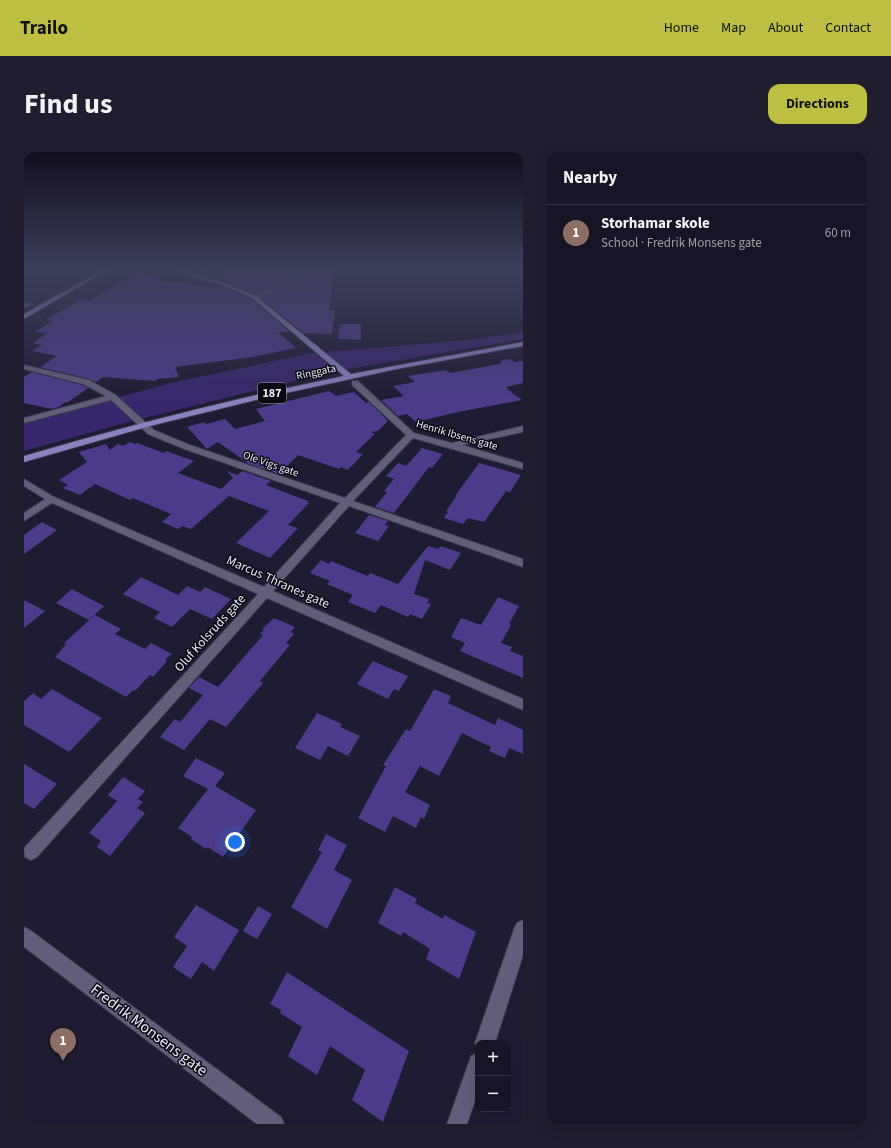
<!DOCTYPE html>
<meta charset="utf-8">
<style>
:root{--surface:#171426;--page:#201d2e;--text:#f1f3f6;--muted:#9e9ea7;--line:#363343;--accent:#bdbf43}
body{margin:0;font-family:"Source Sans 3",sans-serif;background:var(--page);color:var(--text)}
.controls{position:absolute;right:12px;bottom:12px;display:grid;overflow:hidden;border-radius:8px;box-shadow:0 4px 16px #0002}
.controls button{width:36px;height:36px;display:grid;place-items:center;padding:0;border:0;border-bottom:1px solid var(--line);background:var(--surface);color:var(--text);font:20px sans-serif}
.you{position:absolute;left:211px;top:690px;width:14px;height:14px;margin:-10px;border:3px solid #fff;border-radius:50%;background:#1a73e8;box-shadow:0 0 0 6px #1a73e833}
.badge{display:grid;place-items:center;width:26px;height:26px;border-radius:50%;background:var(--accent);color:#fff;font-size:13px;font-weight:700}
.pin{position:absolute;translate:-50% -33px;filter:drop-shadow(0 1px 2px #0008)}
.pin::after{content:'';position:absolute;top:21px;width:14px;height:12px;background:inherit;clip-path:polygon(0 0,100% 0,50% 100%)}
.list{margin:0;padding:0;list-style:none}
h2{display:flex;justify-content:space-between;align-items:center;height:52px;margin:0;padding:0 16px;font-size:17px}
h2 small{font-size:13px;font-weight:400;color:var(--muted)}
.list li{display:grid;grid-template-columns:26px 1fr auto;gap:12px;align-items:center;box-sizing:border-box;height:56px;padding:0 16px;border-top:1px solid var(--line)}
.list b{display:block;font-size:15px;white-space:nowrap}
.list p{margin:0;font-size:13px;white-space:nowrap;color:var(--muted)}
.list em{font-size:13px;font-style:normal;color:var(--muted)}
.map{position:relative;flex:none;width:499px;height:972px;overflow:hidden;border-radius:12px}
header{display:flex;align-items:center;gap:24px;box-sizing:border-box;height:56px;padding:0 20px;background:var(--accent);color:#111}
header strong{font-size:19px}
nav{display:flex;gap:22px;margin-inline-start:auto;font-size:14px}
.intro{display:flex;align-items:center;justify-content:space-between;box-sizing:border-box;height:96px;padding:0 24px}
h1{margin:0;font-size:28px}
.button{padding:10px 18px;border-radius:12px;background:var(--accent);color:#111;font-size:14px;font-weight:700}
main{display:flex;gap:24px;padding:0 24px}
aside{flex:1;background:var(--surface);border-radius:12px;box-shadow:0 4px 16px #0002}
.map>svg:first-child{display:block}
.green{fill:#38276d}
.building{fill:#4c3b8a}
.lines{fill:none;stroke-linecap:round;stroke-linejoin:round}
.minor-casing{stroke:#3b374a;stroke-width:2}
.major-casing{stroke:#3b374a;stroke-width:2}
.minor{fill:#615e79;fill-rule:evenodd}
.major{fill:#8a81c0;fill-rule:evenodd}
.labels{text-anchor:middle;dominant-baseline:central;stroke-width:3;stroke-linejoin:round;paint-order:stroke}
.far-street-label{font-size:11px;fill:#ebeafa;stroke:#090811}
.shield{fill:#090811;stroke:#a7a6b4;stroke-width:1}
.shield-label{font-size:12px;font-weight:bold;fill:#ebeafa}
.street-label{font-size:13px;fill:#ebeafa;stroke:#090811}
.near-street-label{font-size:16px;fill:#ebeafa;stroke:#090811}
</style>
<header>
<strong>Trailo</strong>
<nav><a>Home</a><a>Map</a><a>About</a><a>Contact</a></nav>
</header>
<div class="intro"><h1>Find us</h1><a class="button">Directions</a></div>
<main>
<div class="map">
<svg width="499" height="972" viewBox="0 0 499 972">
<rect width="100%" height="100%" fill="#1f1b32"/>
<path class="green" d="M499,180V187L307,220L104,270L0,299V271L147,231L288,201L446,188Z"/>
<path class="building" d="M208,117H274L251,133L231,142L197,128L200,118L208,119Z
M283,117H310L305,158H311L308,182L279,181L237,146L264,132Z
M114,120L138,124L132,128L194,136L195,134L227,147L266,180H254L272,196L229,205L151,215L155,225L133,227L132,229L79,225L72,230L65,227L16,215L33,204L8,199L18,193L9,191L23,181L11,180L29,169L22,168L57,147L66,149Z
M316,172H337V188L314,187Z
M486,207L491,210L499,209V231L482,235L485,237H483L498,248L434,260L392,270L383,262L374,264L357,248L380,244L369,234L391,230L384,224L422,218L426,221L476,212L478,208Z
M8,220L58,233L64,236L43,251L41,250L35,255L28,257L0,251V225Z
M305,239L312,244L330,240L342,251L345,250L364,269L354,279L347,280L351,282L332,300L339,302L324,318L317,315L315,317L274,303L255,322L225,312L194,290L183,297L163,275L180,270L182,272L201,267L211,277L241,269L232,257Z
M106,290L111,292L113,291L140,301L142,299L170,309L154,321L197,337L209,326L203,319L213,323L218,319L247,329L242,333L284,349L283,350L285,351L264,373L274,376L246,406L212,391L245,359L205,344L167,377L158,374L154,377L138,370L147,362L109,346L106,348L71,332L56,343L39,336L44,333L35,328L63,310L55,300L82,292L86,298L94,292L99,294Z
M398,296L419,302L408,316L405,315L370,361L351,355L363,340L360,339L370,327L362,324L374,311L382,314Z
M455,311L497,323L486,340L482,339L460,370L444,366L439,372L420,366L424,360L422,359L432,345L431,344Z
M345,363L364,369L361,373L365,374L354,389L331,381Z
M18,370L33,378L0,402V383Z
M404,394L414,397L417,394L437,401L426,418L401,408L390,442L405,447L403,451L407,452L398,467L386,462L384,465L357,453L351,461L324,450L329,443L303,432L306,429L286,421L297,408L305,412L307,409L344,424L346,421L374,432Z
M117,425L154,443L163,434L176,440L181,435L207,447L188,467L166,457L148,475L130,466L136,460L99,442Z
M48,437L80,454L65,468L32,451Z
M474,445L495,454L485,472L487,473L477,491L488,495L486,499L499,504V526L436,499L441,491L427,485L437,466L457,473Z
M0,448L21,459L0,476Z
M71,463L97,477L91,482L121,497L127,491L148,502L141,508L143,509L129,525L126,523L111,539L109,538L102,545L31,505L42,492L40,491Z
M250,466L271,475L267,480L270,482L262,491L266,493L236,529L239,531L202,575L186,567L160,598L136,585L151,567L156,570L179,543L165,536L175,525L194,535L239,483L236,482L240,478L238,477Z
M349,509L384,524L375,539L370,537L364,547L333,532Z
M28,537L78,566L45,600L0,573V549L9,541L17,547Z
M410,537L427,544L424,551L471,573L474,566L499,578V602L485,596L481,606L465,599L467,595L438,581L415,624L396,614L381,640L406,653L400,667L397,665L392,676L369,664L361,680L334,666L362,614L359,613L382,577L386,579Z
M293,561L318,572L316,575L336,584L324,604L304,594L296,608L271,596Z
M172,606L201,621L191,634L232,658L199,705L184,695L182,697L167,687L168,685L154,676L184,637L159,624Z
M0,612L33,632L10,657L0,651Z
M99,625L121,639L114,647L119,650L113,656L121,661L86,704L73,695L77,689L65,681L93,649L84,643Z
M302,682L323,693L310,718L328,728L303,777L267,755L298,700L294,698Z
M371,735L393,747L391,751L419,767L420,763L452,780L435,827L402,807L406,797L379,780L377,784L354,771Z
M172,753L215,778L190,819L178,810L167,827L149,815L163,794L150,785Z
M234,754L248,762L233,787L219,779Z
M263,820L385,899L359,970L328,948L341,918L306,894L293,923L264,904L278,875L256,861L257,858L246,852Z"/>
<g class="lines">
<defs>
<path id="minor" d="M182,117H189L173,125L168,124Z
M276,117H282C274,125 236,151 227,145L252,134Z
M0,151L8,153L0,155Z
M0,213L65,228L92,243L130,278L166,293L321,346L382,283L328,233V229H334L390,281L428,291L499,274V280L438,293L499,311V317L389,286L329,349L499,407V415L325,354L249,439L499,547V558L243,446L13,705L7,708L1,705L0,698L1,695L234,442L28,351L0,369V361L21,347L0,334V327L30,345L240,435L316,351L160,297L124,282L87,248L0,271V266L82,244L59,232L0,217Z
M499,768V803L471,891H454V897L451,891L490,777L493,771Z
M0,775L6,778L257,965L260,972H233L0,795Z
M454,901V940L443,972H423L447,904Z"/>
<path id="major" d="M80,117H86L0,167V162Z
M146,117H154L204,132L232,144L327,222L499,190V194L373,217L248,244L126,274L0,310V304C106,273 212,246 320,224L228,146L200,134Z"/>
</defs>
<use href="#minor" class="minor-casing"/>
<use href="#major" class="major-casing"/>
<use href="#minor" class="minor"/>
<use href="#major" class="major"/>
</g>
<linearGradient id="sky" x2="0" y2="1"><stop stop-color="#110f1c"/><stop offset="0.46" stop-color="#3c3f5a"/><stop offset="1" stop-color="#3c3f5a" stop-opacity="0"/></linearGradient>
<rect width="499" height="253" fill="url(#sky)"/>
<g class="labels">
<g class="far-street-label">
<text transform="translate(292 220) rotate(-12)">Ringgata</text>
<text transform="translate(433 283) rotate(16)">Henrik Ibsens gate</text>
<text transform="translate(247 312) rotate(19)">Ole Vigs gate</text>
</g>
<rect class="shield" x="234" y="231" width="28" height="20" rx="3"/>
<g class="shield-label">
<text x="248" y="241">187</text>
</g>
<g class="street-label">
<text transform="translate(254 430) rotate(24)">Marcus Thranes gate</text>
<text transform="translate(186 481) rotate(-48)">Oluf Kolsruds gate</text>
</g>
<g class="near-street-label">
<text transform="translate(125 878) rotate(37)">Fredrik Monsens gate</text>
</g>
</g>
</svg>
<div class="controls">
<button>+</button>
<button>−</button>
</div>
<div class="you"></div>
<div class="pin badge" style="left:39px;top:909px;background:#8d6e63">1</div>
</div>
<aside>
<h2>Nearby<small></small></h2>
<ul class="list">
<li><span class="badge" style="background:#8d6e63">1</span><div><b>Storhamar skole</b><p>School · Fredrik Monsens gate</p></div><em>60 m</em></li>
</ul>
</aside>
</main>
